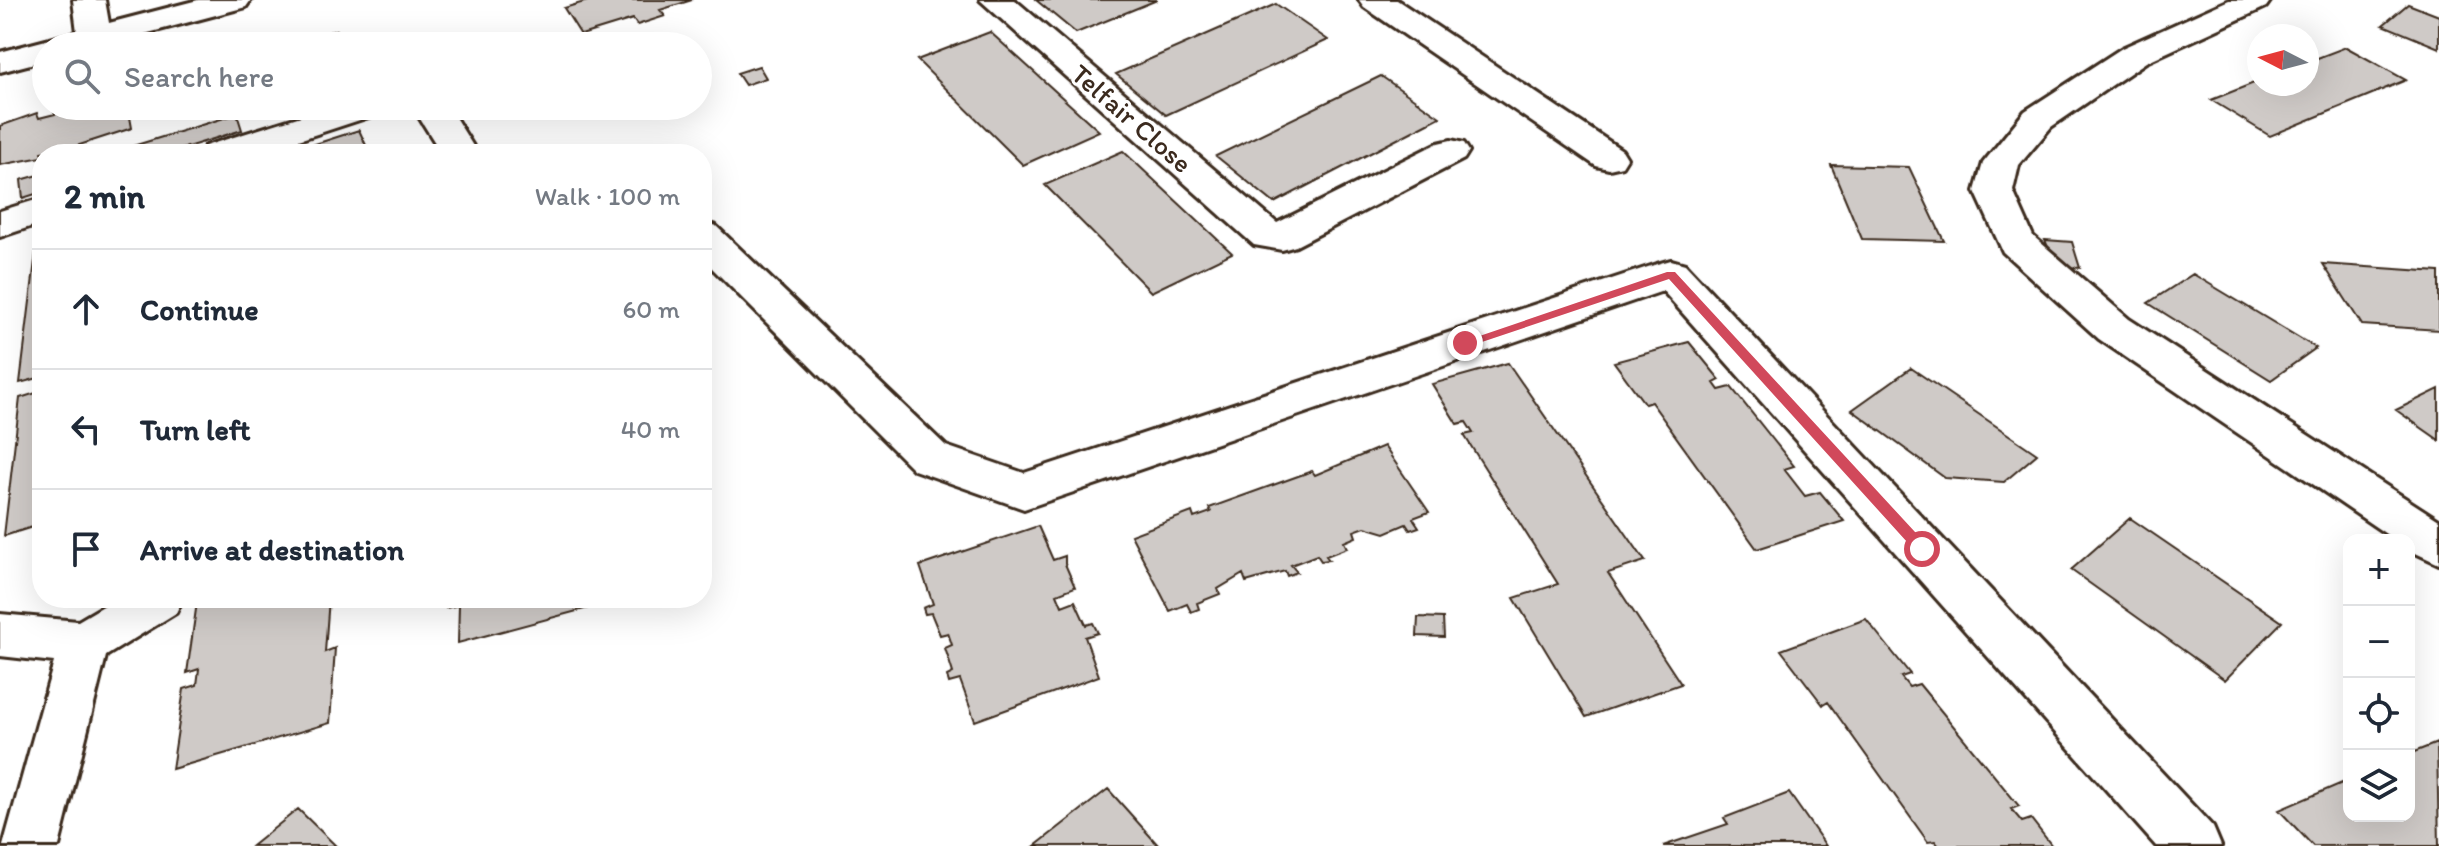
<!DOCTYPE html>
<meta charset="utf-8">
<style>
:root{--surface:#fff;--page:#f6f6f7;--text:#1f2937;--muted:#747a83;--line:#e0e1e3}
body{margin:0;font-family:Itim,sans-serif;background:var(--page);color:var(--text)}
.controls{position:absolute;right:24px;bottom:24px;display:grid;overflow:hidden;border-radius:16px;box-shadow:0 8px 32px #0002}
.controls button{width:72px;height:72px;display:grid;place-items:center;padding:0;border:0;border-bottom:2px solid var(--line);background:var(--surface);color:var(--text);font:40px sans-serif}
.compass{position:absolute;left:2247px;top:24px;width:72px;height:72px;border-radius:50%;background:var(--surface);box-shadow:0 8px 32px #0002;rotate:276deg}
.stop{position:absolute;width:24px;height:24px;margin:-18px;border:6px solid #d1495b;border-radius:50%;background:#fff}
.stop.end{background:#d1495b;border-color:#fff;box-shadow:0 2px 8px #0008}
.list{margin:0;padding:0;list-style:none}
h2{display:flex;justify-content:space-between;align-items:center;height:104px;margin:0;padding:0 32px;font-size:34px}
h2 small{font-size:26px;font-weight:400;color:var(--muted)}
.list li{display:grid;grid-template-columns:52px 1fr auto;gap:24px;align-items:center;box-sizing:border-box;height:120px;padding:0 32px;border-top:2px solid var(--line)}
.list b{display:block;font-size:30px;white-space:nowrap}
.list em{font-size:26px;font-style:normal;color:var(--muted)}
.icon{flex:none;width:44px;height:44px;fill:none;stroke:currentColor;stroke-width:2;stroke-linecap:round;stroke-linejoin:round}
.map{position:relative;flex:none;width:2439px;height:846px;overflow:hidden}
.search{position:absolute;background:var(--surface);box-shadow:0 8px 32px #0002;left:32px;top:32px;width:680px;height:88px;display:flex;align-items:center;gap:20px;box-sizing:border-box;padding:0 28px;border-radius:44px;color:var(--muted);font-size:30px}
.panel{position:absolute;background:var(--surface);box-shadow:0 8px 32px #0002;left:32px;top:144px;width:680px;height:464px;border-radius:32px}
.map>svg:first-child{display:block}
.building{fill:#cfcac7;stroke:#3b2a1e;stroke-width:2}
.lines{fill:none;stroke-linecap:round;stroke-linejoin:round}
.minor-casing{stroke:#3b2a1e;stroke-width:6}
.minor{fill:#fff;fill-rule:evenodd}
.route{fill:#d1495b}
.labels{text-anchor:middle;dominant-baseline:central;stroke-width:6;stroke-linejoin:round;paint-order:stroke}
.street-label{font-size:28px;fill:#3b2a1e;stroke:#fff}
</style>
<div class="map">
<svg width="2439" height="846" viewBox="0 0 2439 846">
<rect width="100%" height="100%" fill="#fff"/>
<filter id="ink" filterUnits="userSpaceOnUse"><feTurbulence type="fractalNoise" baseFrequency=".0125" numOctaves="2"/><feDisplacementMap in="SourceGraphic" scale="16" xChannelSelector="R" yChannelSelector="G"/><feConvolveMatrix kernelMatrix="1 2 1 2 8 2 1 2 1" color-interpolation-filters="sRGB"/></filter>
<g filter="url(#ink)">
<path class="building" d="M591,0H692L660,10L665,16L637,25L633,19L581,35L564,8Z
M1036,0H1157L1076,33Z
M1276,4L1328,40L1166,115L1116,74Z
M2408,4L2439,16V48L2383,25Z
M336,30L342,46H279Z
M990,32L1099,131L1023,165L917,60Z
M2346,47L2406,80L2270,136L2211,100L2259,81V84H2307V62Z
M759,66L766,78L745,85L737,73Z
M1381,76L1440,117L1274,203L1216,156Z
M59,106H128L132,128L58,152L57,148L42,152V157L0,165V126L37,113L39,118L55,114L53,108Z
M237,114L242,130L165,154H107Z
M359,130L370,154H284Z
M1123,151L1232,253L1151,292L1045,185Z
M1831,165L1909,167L1944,241L1862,239Z
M42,174V192L23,198L21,180Z
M42,227V377L20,383L39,228Z
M2045,240L2072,242L2080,268L2056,266Z
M2323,264L2439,272V330L2362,325Z
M2193,274L2316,348L2271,380L2148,303Z
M1689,342L1720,380L1714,383L1719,390L1731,387L1794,466L1784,469L1805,496L1820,492L1844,521L1757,549L1651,402L1645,404L1614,362Z
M1508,363L1645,561L1608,573L1681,684L1586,717L1514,598L1558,584L1464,435L1473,433L1466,422L1457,424L1432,384Z
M1911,368L2037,454L2004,482L1945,478L1852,410Z
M2439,389V440L2396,410Z
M42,391V524L4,536L20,398Z
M1384,446L1429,512L1413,518L1419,527L1410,530L1406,524L1385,533L1365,527L1354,531L1356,537L1344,542L1347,548L1326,556L1329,560L1321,561L1317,555L1291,565L1297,572L1287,576L1285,571L1246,582L1243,574L1218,589L1220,594L1197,603L1199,609L1191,612L1187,604L1170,611L1131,535L1192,512L1194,518L1211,512L1209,508L1312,471L1315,475Z
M2130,518L2282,622L2225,680L2071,570Z
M1038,526L1053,560L1065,556V564L1075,587L1057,594L1062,606L1075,601L1086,625L1093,623L1098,633L1085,637L1099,676L975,721L960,680L949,683L947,676L953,673L945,648L952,645L948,633L940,635L931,613L925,614L923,608L933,604L920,566Z
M213,598H329L325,652L335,648L330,723L172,769L184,689L197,685L199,669L187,673L197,602Z
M592,598V607L458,643L459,605L446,608V601L453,598Z
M1418,617L1443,618L1444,637L1417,636Z
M1866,619L1910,674L1901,677L1909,687L1919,684L2019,806L2011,809L2022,822L2031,819L2052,846H1939L1935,841L1928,842L1828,702L1823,705L1781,650Z
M2437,743L2439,846H2313L2279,810L2349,780V816H2409V754Z
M1108,789L1159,846H1035Z
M1789,793L1826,846H1663L1728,824L1724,818Z
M298,809L336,846H252Z"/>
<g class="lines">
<defs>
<path id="minor" d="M73,0H105L109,23L198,0H251L246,7L99,46H46V60L0,72V52L77,32Z
M980,0H1015L1277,223L1438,143L1451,140L1464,143L1469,151L1464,159L1296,246L1282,250L1254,245Z
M1359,0H1397L1622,150L1627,158L1622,166L1609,169L1596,166L1364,7Z
M2229,0H2271L2266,7L2146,62L2051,127L2019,165L2013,191L2033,236L2129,319L2439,520V564L2409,550V540H2395L2099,339L2003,252L1975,191L1983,163L2025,111L2122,48Z
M333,106H387L381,113L256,154H200L205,146Z
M412,106H448L478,154H442Z
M42,198V223L0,237V211Z
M702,222L716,226L946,446L1024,473L1657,264L1671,260L1685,264L2213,827L2221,846H2156L1663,291L1024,509L914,470L702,258Z
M117,598H183L176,613L106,656L59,846H3L54,662L0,656V614L78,621Z"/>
</defs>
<use href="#minor" class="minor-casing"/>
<use href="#minor" class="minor"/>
</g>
</g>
<path class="route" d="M1667,272H1675L1927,545V553H1917L1669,279L1470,346L1459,343Z"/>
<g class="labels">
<g class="street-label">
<text transform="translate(1132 118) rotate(41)">Telfair Close</text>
</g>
</g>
</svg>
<div class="controls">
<button>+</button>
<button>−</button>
<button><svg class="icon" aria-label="locate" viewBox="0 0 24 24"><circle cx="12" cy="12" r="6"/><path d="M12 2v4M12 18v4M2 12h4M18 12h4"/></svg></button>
<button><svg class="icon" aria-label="layers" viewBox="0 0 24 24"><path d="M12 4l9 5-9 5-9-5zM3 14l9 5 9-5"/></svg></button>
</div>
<svg class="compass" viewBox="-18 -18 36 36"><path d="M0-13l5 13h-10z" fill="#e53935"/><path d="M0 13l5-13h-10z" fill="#747a83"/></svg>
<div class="stop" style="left:1922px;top:549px"></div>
<div class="stop end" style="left:1465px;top:343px"></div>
<div class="search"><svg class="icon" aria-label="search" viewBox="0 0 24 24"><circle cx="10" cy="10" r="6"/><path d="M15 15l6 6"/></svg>Search here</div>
<section class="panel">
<h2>2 min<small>Walk · 100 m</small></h2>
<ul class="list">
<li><svg class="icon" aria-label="ahead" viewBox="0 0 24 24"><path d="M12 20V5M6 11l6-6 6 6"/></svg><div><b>Continue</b></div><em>60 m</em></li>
<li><svg class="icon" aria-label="left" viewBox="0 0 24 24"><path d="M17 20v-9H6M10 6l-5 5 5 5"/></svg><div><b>Turn left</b></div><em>40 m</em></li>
<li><svg class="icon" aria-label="arrive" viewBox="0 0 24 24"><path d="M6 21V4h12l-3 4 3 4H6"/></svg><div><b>Arrive at destination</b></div></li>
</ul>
</section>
</div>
